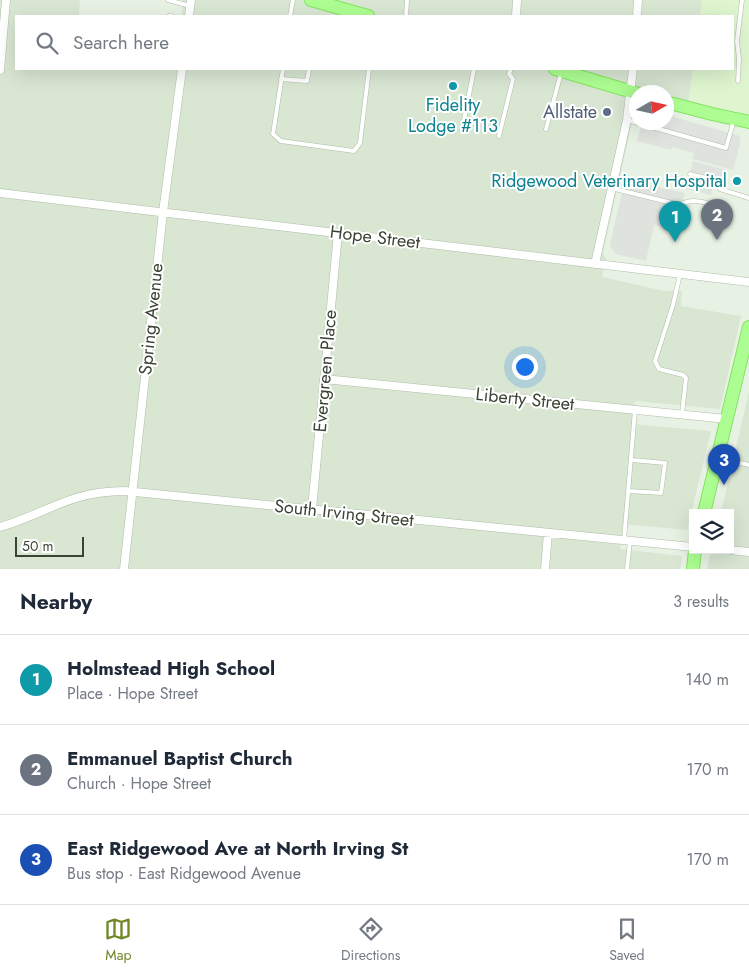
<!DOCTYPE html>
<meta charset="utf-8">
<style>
:root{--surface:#fff;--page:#f6f6f7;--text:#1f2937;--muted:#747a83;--line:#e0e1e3;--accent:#6f8727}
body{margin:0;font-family:Jost,sans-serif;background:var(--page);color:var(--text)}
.controls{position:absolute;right:15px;bottom:15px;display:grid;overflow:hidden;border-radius:0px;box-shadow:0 5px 20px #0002}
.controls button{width:45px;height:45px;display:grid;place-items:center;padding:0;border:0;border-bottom:1px solid var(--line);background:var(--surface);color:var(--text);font:25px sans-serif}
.compass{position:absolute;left:629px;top:85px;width:45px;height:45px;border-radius:50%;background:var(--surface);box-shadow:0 5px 20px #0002;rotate:81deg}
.scale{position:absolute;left:15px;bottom:12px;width:69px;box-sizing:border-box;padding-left:5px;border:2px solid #3a4434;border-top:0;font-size:14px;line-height:18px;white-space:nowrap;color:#3a4434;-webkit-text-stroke:4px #fff;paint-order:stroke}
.you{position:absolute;left:524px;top:366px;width:18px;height:18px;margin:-12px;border:4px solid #fff;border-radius:50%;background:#1a73e8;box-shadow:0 0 0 8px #1a73e833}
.badge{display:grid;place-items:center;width:32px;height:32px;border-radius:50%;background:var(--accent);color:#fff;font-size:16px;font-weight:700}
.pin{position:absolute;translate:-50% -41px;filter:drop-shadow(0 1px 2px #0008)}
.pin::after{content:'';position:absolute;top:26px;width:18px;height:15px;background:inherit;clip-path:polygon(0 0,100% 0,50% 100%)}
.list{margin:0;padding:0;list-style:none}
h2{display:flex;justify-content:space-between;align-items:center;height:65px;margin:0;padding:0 20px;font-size:21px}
h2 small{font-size:16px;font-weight:400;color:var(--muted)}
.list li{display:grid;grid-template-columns:32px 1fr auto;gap:15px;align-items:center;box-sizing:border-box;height:90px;padding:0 20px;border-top:1px solid var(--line)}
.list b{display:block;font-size:19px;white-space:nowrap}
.list p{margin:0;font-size:16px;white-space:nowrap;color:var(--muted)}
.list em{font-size:16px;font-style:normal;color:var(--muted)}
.icon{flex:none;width:28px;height:28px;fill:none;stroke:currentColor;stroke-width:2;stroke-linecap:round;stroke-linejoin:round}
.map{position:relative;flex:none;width:749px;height:569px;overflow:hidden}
.search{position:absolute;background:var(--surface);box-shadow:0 5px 20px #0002;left:15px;right:15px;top:15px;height:55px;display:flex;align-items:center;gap:12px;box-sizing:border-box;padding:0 18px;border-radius:0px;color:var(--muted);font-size:19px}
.sheet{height:335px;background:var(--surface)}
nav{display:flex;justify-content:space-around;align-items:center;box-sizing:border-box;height:70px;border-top:1px solid var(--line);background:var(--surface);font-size:14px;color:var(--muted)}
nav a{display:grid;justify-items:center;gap:2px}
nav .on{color:var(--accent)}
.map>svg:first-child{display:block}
.residential{fill:#d8e6d2}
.commercial{fill:#def5cf}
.parking{fill:#dfe3dd}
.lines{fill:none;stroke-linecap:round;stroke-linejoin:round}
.service-casing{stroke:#aebda7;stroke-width:5}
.minor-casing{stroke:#aebda7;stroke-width:9}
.primary-casing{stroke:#85e361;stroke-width:14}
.service{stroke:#fff;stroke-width:4}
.minor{stroke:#fff;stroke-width:8}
.primary{stroke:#adfe92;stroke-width:12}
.culture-dot{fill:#0f9aa8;stroke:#fff;stroke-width:2}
.service-dot{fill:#5c6f8a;stroke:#fff;stroke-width:2}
.labels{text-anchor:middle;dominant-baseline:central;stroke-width:4;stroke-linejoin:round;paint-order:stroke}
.culture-label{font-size:18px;fill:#0d838f;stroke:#fff}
.service-label{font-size:18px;fill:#4e5e75;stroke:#fff;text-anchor:end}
.street-label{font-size:18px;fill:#3a4434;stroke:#fff}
</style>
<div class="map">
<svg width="749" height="569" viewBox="0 0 749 569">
<rect width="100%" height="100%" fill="#e8f2e4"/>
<path class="residential" d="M0,0H80L79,16H16V69H693L688,104L667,97L666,92H651L640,89L636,92V105L603,253L606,259L602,277L664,291H682L681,306L741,316L720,409L635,401L632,424L711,431L687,530L623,524L620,549L682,556L680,569H0Z
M183,0H702L700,16H182Z
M749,392V569H707L711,550H730V513H721Z"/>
<path class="commercial" d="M702,0H749V120L689,100L693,69H733V16H700Z"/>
<path class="parking" d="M667,115L740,136V144L733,170L693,159L694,153L672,147L671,150L637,141L642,123L666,122Z
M467,121L499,126L496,133L466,127Z
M693,161L726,170L722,187L713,185L711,195L686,189Z
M625,180L685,193L683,203L691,205L687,224L679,222L677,230L654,225L646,261L616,254L611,248L610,244Z"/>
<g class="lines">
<defs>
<path id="service" d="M168,0L190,6
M169,16H172
M290,16L293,0
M406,16L407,0
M283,69L273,134L281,141L354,151L360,143L369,69
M281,79L307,81L309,69
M738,81L739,59L737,41L742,0
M627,120L726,148L734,120
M546,129L561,73
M462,130L474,69
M499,136L513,79L509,74L511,69
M690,174L717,181L720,189L749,198
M611,188L680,205C691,198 704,202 716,205
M680,274L673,305L655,361L659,369L683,375L686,378L682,414
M720,458L749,465
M629,491L661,493L665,463L632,460
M624,540L635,410
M627,569L630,541"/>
<path id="minor" d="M189,16L191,0
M516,16L517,0
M637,16L638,0
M0,70L6,0
M0,193L749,282
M595,264L627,120L633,69
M324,379L727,419
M312,509L338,233
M0,527C26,520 50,506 76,498C92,493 109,491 125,491L693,547
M730,550L749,552
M124,569L163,212L182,69
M545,569L548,533"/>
<path id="primary" d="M311,0L368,16
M555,69L636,93
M666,102L712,114L749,122
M704,513L749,327
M693,569L695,550"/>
</defs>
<use href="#service" class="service-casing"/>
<use href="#minor" class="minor-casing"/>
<use href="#primary" class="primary-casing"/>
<use href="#service" class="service"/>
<use href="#minor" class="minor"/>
<use href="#primary" class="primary"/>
</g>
<g class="culture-dot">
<circle cx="453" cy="86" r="5"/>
<circle cx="737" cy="181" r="5"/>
</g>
<circle class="service-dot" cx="607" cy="112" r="5"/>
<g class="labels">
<g class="culture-label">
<text x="453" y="105">Fidelity<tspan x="453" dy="21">Lodge #113</tspan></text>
<text x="727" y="181" text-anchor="end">Ridgewood Veterinary Hospital</text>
</g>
<g class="service-label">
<text x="597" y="112">Allstate</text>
</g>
<g class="street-label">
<text transform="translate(375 237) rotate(7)">Hope Street</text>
<text transform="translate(151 319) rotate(-84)">Spring Avenue</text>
<text transform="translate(325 371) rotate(-85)">Evergreen Place</text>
<text transform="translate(525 399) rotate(6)">Liberty Street</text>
<text transform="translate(344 513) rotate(6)">South Irving Street</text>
</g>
</g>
</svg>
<div class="controls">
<button><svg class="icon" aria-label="layers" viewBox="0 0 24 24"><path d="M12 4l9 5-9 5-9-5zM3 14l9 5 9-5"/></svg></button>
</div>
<svg class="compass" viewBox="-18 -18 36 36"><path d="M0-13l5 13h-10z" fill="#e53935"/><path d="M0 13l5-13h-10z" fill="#747a83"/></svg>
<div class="scale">50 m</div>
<div class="you"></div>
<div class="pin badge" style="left:675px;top:242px;background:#0f9aa8">1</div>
<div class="pin badge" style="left:717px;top:240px;background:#6b7280">2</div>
<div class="pin badge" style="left:724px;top:485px;background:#1a4fb4">3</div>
<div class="search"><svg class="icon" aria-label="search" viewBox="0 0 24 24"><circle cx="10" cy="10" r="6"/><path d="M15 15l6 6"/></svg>Search here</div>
</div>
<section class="sheet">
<h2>Nearby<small>3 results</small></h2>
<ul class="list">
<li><span class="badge" style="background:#0f9aa8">1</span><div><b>Holmstead High School</b><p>Place · Hope Street</p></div><em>140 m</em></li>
<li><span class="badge" style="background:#6b7280">2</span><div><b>Emmanuel Baptist Church</b><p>Church · Hope Street</p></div><em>170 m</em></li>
<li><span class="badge" style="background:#1a4fb4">3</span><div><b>East Ridgewood Ave at North Irving St</b><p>Bus stop · East Ridgewood Avenue</p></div><em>170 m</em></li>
</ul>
</section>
<nav>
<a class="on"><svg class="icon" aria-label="map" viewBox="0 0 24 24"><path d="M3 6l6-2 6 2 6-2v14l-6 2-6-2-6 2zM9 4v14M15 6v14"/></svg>Map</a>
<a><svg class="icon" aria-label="directions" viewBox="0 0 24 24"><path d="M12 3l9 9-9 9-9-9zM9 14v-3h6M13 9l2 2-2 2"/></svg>Directions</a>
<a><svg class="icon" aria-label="saved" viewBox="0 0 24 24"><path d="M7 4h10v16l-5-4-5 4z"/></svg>Saved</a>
</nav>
